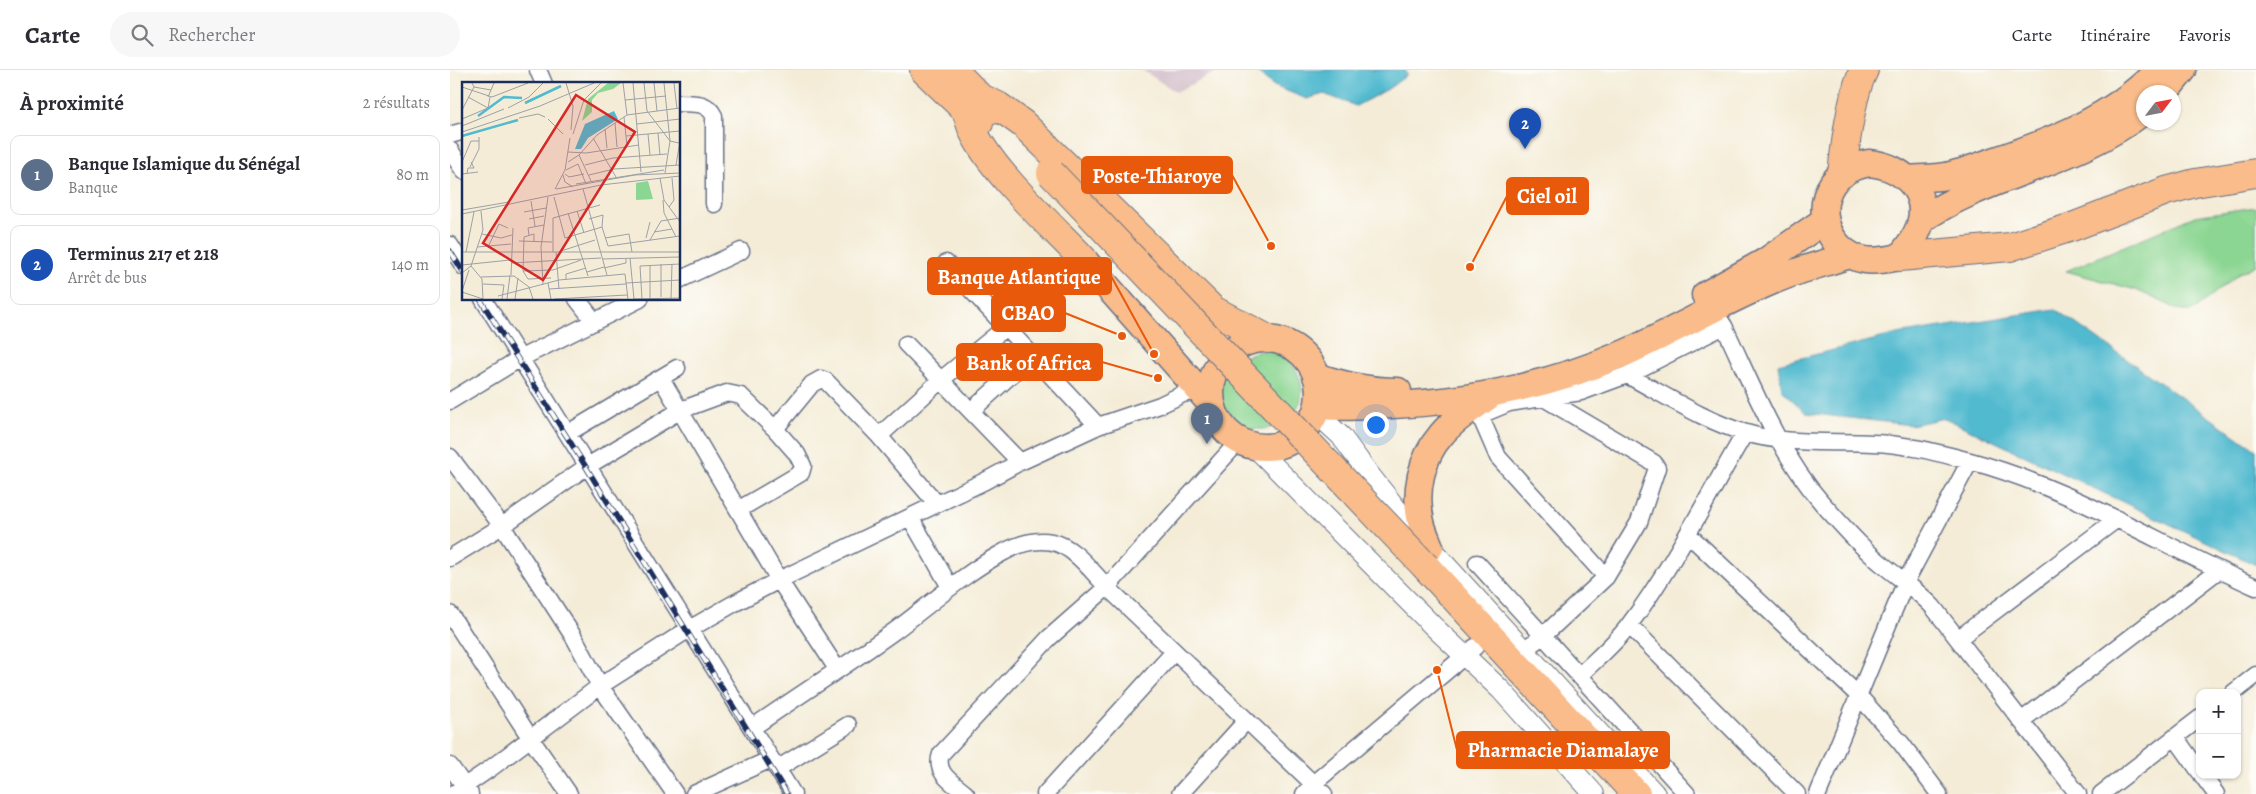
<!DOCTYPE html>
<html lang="fr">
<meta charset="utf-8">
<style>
:root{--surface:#fff;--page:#f7f7f7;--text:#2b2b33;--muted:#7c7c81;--line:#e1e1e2;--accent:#db2777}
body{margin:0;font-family:Alegreya,serif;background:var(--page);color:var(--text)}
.controls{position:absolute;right:15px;bottom:15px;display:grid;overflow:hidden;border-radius:10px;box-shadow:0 1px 4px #0004}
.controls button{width:45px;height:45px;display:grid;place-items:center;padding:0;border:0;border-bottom:1px solid var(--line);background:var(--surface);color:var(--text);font:25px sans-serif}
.compass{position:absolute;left:1686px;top:15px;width:45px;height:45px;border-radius:50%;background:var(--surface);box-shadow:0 1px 4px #0004;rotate:58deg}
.you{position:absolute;left:925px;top:354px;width:18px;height:18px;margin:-12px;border:4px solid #fff;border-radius:50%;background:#1a73e8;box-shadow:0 0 0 8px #1a73e833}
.badge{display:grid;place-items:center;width:32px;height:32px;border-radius:50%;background:var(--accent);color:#fff;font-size:16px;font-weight:700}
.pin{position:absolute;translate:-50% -41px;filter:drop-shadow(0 1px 2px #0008)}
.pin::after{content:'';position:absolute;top:26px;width:18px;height:15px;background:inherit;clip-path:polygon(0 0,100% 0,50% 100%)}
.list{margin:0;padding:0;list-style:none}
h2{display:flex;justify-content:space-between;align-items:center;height:65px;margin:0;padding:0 20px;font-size:21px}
h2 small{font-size:16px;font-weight:400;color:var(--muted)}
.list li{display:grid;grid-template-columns:32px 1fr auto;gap:15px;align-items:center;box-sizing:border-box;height:80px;margin:0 10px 10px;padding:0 10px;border:1px solid var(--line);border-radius:10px}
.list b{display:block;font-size:19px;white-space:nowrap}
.list p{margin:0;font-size:16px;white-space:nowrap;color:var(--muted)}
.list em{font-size:16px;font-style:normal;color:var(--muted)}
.icon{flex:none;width:28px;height:28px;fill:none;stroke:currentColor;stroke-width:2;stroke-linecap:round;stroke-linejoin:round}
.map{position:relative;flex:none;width:1806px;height:724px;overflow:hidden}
header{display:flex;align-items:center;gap:30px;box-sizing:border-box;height:70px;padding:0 25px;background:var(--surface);border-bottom:1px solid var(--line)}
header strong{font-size:24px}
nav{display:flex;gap:28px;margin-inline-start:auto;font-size:18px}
.search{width:350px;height:45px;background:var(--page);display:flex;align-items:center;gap:12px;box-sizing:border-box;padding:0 18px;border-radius:28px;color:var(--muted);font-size:19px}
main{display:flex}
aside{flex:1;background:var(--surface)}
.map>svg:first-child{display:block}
.industrial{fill:#d1bdc9}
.green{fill:#8bd692;stroke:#538278}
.water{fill:#51bacf;stroke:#367496}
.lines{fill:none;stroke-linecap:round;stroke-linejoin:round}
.minor-casing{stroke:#677188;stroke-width:19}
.tertiary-casing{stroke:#677188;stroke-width:22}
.primary-casing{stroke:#677188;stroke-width:29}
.trunk-casing{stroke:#677188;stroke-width:30}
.motorway-casing{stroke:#677188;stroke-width:30}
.minor{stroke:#fff;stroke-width:16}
.tertiary{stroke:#fff;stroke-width:20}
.primary{stroke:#f9bc8a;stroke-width:26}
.trunk{stroke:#f9bc8a;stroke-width:28}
.motorway{stroke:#f9bc8a;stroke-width:28}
.rail-casing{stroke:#1b2f5e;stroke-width:5.5}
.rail{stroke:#fdfcf7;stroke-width:4;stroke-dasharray:11;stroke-linecap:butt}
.trunk-bridge-casing{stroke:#677188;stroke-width:30;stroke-linecap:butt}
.trunk-bridge{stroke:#f9bc8a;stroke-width:28}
.inset-river{fill:none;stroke:#51bacf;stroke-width:2.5}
.inset-road{fill:none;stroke:#9da0a7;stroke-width:1}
.view{fill:#d62828;fill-opacity:0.15;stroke:#d62828;stroke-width:2.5}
.inset-edge{fill:none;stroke:#1b2f5e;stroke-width:2.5}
.leader{fill:none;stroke:#e8590c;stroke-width:2}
.callout-dot{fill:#e8590c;stroke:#fdfcf7;stroke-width:2}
.callout{fill:#e8590c;stroke:#e8590c;stroke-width:2}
.callout-label{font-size:21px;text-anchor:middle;font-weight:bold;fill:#fff}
</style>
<header>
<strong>Carte</strong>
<div class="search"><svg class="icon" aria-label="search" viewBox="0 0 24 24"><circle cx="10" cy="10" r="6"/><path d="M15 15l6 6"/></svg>Rechercher</div>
<nav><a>Carte</a><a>Itinéraire</a><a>Favoris</a></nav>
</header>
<main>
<aside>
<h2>À proximité<small>2 résultats</small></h2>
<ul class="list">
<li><span class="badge" style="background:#5c6f8a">1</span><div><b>Banque Islamique du Sénégal</b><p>Banque</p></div><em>80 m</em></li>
<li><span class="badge" style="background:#1a4fb4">2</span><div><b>Terminus 217 et 218</b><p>Arrêt de bus</p></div><em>140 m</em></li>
</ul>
</aside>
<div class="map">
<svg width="1806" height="724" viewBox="0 0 1806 724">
<rect width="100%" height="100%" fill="#fdfcf7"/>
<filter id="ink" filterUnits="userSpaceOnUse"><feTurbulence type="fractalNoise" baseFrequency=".02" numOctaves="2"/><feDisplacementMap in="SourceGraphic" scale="10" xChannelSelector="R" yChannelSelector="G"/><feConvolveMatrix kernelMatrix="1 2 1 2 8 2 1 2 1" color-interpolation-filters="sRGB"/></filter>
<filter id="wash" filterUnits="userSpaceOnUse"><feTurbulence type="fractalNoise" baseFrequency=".0096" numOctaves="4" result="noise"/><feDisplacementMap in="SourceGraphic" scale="20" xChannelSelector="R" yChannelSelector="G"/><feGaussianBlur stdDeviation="1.12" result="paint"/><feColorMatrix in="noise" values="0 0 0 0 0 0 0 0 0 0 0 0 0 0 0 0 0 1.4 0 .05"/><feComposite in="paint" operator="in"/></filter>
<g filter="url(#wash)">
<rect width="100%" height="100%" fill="#f4ecd7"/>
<path class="industrial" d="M692,0H770L726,22Z"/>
<path class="green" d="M1806,137V195L1790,203L1742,241H1732L1686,220L1616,201L1745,146Z
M819,280C834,285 843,291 849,307C867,351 795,383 774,336C760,304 791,282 819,280Z"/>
<path class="water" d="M805,0H955L957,5L938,19L906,36L874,24L857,29L824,16Z
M1605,239L1806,380V495L1495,348L1461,355L1356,343L1332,320L1328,294L1447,264Z"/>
</g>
<g filter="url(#ink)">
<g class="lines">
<defs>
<path id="minor" d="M88,0L94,14
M229,33C243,34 257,31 264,46V134
M0,65L14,61
M0,80L14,101
M0,175L14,197
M496,193L648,356
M229,210L291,181
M33,229L343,724
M127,229L144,251
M1263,240L1274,256C1303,317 1328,382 1372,433C1392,455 1413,480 1437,498C1453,511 1469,522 1483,537L1628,724
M456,274L570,392
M1177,305C1215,325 1254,351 1296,363C1336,375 1382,371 1423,373C1456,374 1489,383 1520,391C1621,418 1711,475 1806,517
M211,308L329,510L387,599
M0,331L69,289L190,229
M521,341L582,286
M325,359L362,314L371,309L376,311L429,366L487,434
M118,363L227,298
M429,366L492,309L556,257L610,207L633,189
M0,387L52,456L125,569L150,616L225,724
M460,447L500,517
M1239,465L1408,625L1451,673L1489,724
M0,488L52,456L136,397L231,340L277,323L291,326L325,359L347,384L353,396L351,403L288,440
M1027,493L1237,724
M1156,507L1048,387L1031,348L1035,343L1059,333L1131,322L1177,305L1274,256
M0,544L81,669L119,724
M1179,555L1347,724
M1509,568L1667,449
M1073,580L1093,566L1156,507L1189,452L1207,398L1204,393L1094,328
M1129,606C1146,589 1165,574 1179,555C1224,495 1257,427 1295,363
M1783,623L1806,605
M1571,651L1769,500
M302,658C349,625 397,595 443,562C480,535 514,503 554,482C568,474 586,469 602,472C624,476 642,502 657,517L874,724
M1725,667L1750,702
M0,696L20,724
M327,699L398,655
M1752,705L1766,724
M3,724L41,698L150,616L236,561L283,534L329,510L535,411L570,392L648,356L710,335L733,324L756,319
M244,724L321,689
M516,724C503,713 484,703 491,684L599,568L657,517L789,371
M595,724L724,582
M730,724L797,650
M854,724L863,714L1025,577
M1368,724L1456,511L1520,391
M1651,724L1750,648"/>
<path id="tertiary" d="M866,343L891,366L919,404L961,457L1205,724
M804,376L984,557L1051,620L1144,724"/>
<path id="primary" d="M1715,22L1733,0
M1419,93C1454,96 1484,125 1467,162C1463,171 1456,179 1450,187C1439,189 1426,192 1415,190C1375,183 1359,128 1393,103C1401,97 1410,95 1419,93Z
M1458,109C1468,108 1479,108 1489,107C1508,105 1525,97 1543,91C1603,71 1664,47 1708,0
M1471,150C1540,103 1627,94 1694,41
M633,189L762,335
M1255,225L1316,191L1375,150
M761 323a54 54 0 1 1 108 0a54 54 0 1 1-108 0Z
M866,306C892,315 920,321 948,321
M868,336C893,338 918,336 943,335C1024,331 1101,315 1175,283C1229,259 1280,227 1335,206C1356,198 1379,192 1400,185
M980,477C977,469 973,461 971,452C964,422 971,388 991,365C1004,349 1023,338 1039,326"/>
<path id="trunk" d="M474,0L529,53
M503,0L542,40
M529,27L548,36L573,54L763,240L818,269
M516,40C519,48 521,58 525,65C547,107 600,154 633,189
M976,497L1186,724"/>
<path id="motorway" d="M1392,104C1395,76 1401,24 1414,0
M1450,187L1560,177L1622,157L1716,121L1745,113L1806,103"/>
</defs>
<use href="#minor" class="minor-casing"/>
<use href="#tertiary" class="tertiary-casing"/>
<use href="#primary" class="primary-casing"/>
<use href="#trunk" class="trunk-casing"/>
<use href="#motorway" class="motorway-casing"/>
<use href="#minor" class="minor"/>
<use href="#tertiary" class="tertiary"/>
<use href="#primary" class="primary"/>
<use href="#trunk" class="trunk"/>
<use href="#motorway" class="motorway"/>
<defs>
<path id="rail" d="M0,181L14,203
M30,229L136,397L337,724"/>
</defs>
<use href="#rail" class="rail-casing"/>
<use href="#rail" class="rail"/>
<defs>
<path id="trunk-bridge" d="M601,103L976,497"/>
</defs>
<use href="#trunk-bridge" class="trunk-bridge-casing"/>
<use href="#trunk-bridge" class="trunk-bridge"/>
</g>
</g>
<g transform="translate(12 12)">
<rect width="218" height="218" fill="#f4ecd7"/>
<path d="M146,1H159L151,7L136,11L130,18V30L120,39L126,17ZM186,99L191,117L174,118V101Z" fill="#8bd692"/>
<path d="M152,29L156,37L126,56L119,67H113L123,42Z" fill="#51bacf"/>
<path class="inset-river" d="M63,21L99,4M16,34L42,15L60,16M0,54L56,38"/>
<path class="inset-road" d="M104,1L111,24L109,48M161,1L165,33M171,1L179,90M182,1L185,29L208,59L217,61M192,1L195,29M202,1L208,59L203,91M212,1L215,27M0,5L30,15L66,1M12,5L29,8M6,15L26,26M26,15L32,1M163,18L204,14M46,26L67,15L81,1M0,28L12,5L10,1M162,35L165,64M57,36L76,32L83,35M0,37L26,26L28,15M86,37L101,52M153,41L155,65M175,42L218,37M0,44L42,27M143,47L145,66M0,50L78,24L132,1M196,51L198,73M111,52L122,18L139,1M186,52L188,73M164,54L218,49M131,56L154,95M106,70L124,71L177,63M117,73L129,99M0,80L9,59H17M106,80L117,73L135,53L165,33L218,26M123,83L151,76L205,72M214,83L218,59M8,85L17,67V55M104,88L116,82L124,102M0,92L16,90M5,92L6,86H12L9,80M103,92L107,95L122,92M101,93L103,100L111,105M127,93L152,87L218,83M198,96L202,118L218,140M114,102L202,88M93,107L103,88L108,56M94,107L173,93L218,91M121,107L145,193M92,115L103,156L140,145M201,118L202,131L214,155M69,119L73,144M207,125L212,118L210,96M0,128L47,120M115,129L122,151M62,130L84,126M106,131L126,194M0,132L139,103L218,94M67,137L82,134M127,137L141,133L140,145L146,164L218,154M192,150L210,147M20,152L39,156L50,153M67,153L66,146L82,143M143,156L167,152L170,170M184,156L188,140M188,158L199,139L218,136M57,159L90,160M72,160V152L62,155L61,189L91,188L119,178M15,165L49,162M26,165L37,142L46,146M99,169L133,158M0,170H218M4,170L12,130M91,170V136L138,123M94,170L97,207M168,176L172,217M140,177L218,175M49,181L139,176M0,183L48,178M9,184L20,197L21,217M142,186L164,181V177M61,189L66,197L89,196M125,190L142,185M0,191L9,184L21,148L19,129M49,193L51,146M19,195L52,194L67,205L71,217M104,197V192L124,186M86,201L89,217M164,201L218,198M21,202L42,203L40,217M81,203L79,165L86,115M87,207L164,202M0,209L7,188M0,210L21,217M36,214L97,198L163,192L166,217M199,215V182M188,216V183M45,217L48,193M53,217L56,196M92,217L165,213M171,217L218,216M180,217L178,184L218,182M209,217L210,182"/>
<path class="view" d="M114,13L173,50L81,198L21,161Z"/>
<rect width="218" height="218" class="inset-edge"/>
</g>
<path class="leader" d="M821 176L782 105M1020 197L1057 126M704 284L661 206M672 266L615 243M708 308L652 292M987 600L1007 680"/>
<g class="callout-dot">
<circle cx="821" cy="176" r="5"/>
<circle cx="1020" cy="197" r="5"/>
<circle cx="704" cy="284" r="5"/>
<circle cx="672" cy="266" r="5"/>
<circle cx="708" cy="308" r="5"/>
<circle cx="987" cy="600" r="5"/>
</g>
<g class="callout">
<rect x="632" y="87" width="150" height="36" rx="5"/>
<rect x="1057" y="108" width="81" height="36" rx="5"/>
<rect x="478" y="188" width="183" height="36" rx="5"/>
<rect x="542" y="225" width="73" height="36" rx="5"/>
<rect x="507" y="274" width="145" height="36" rx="5"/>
<rect x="1007" y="662" width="212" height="36" rx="5"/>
</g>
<g class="callout-label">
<text x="707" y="113">Poste-Thiaroye</text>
<text x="1097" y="133">Ciel oil</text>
<text x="569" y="214">Banque Atlantique</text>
<text x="578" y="250">CBAO</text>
<text x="579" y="300">Bank of Africa</text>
<text x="1113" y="687">Pharmacie Diamalaye</text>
</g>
</svg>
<div class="controls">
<button>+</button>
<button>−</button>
</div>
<svg class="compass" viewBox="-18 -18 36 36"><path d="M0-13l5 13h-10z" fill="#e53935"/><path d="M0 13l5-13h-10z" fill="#7c7c81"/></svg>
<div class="you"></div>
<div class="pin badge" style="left:757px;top:374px;background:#5c6f8a">1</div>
<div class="pin badge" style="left:1075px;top:79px;background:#1a4fb4">2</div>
</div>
</main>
